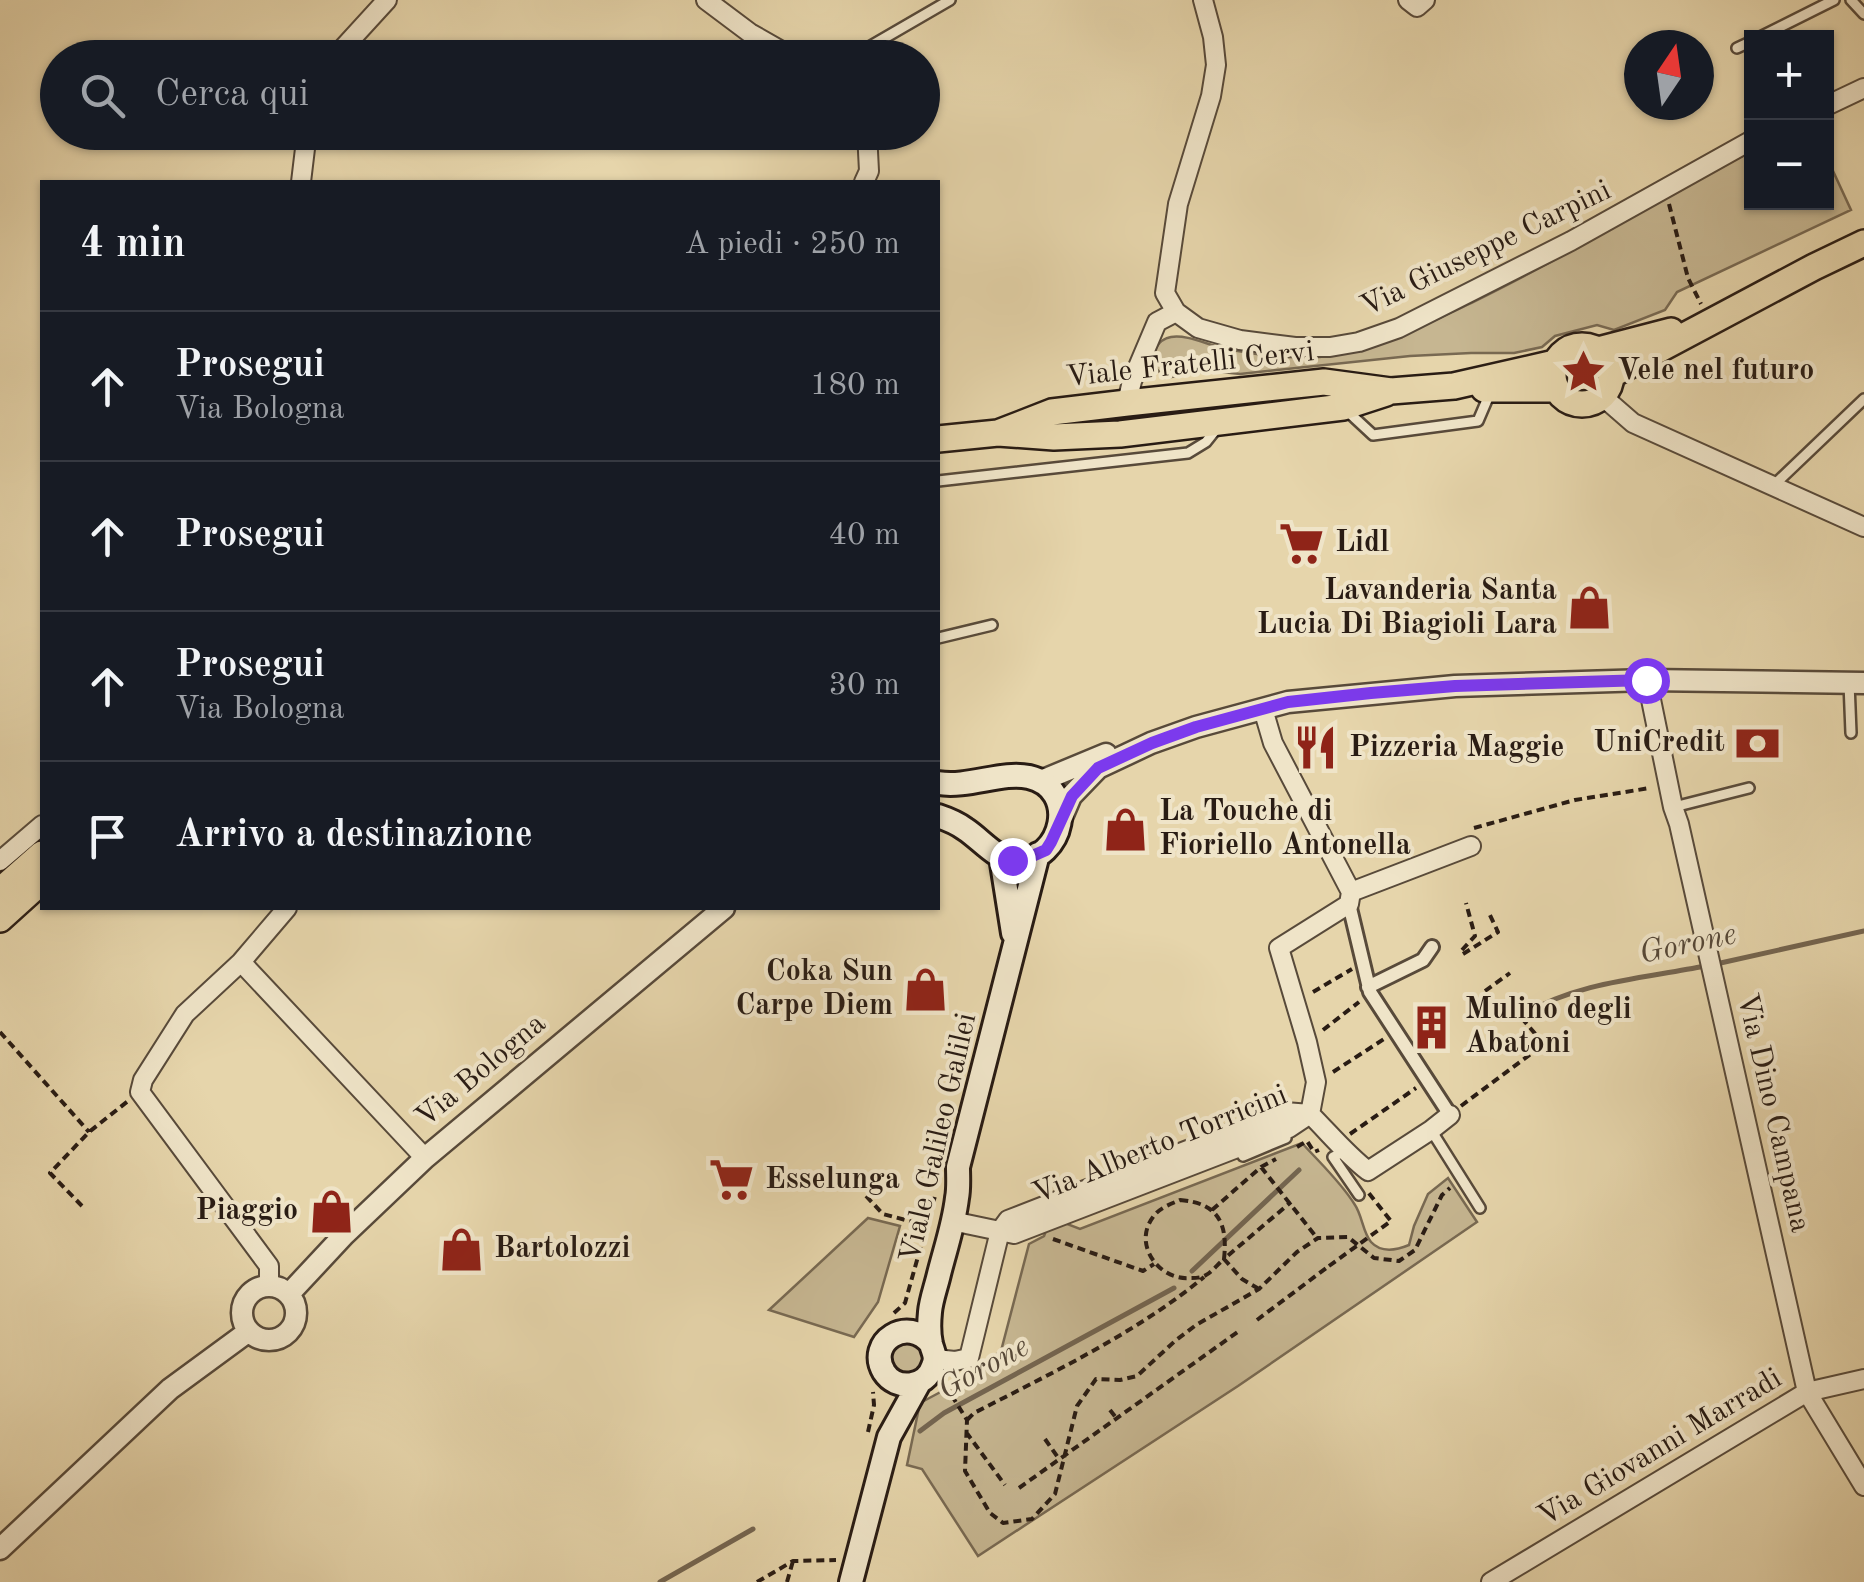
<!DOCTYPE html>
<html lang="it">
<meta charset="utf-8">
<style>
:root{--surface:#171b24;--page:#242831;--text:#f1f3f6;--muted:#9ea1a6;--line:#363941}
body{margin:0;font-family:"Old Standard TT",serif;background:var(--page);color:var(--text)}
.controls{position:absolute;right:30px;top:30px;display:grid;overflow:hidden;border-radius:0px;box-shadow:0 2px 8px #0004}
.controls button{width:90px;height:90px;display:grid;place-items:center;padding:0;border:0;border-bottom:2px solid var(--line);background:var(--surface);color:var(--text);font:50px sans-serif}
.compass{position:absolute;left:1624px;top:30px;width:90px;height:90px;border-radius:50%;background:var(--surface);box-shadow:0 2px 8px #0004;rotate:13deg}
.stop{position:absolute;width:30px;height:30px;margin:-22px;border:8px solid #7c3aed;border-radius:50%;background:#fff}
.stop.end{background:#7c3aed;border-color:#fff;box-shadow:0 2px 10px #0008}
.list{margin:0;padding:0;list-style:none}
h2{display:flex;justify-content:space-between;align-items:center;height:130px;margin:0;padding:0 40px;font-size:42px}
h2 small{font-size:32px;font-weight:400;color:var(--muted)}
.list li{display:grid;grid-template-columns:65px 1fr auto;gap:30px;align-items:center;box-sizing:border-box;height:150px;padding:0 40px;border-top:2px solid var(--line)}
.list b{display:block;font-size:38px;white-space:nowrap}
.list p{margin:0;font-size:32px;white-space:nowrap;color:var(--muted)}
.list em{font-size:32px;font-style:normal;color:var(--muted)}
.icon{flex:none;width:55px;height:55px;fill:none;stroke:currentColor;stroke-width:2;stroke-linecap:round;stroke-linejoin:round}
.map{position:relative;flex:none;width:1864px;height:1582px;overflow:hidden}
.search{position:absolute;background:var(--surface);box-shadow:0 2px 8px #0004;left:40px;top:40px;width:900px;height:110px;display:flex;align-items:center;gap:25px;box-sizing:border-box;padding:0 35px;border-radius:55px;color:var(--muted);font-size:38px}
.panel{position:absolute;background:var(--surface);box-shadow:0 2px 8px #0004;left:40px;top:180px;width:900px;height:730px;border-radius:0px}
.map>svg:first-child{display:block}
.green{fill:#c6b691;stroke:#786952;stroke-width:2.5}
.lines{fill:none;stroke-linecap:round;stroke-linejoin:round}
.stream{stroke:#746550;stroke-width:5}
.service-casing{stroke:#584a3a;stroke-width:14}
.pedestrian-casing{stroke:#584a3a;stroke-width:18}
.minor-casing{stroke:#584a3a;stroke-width:22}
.tertiary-casing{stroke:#584a3a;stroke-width:25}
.secondary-casing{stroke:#291c14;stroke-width:28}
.primary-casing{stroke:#291c14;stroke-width:30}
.path{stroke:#291c14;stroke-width:4;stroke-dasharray:8 5;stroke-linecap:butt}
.service{stroke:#efe4c8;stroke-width:9}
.pedestrian{stroke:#efe4c8;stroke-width:12}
.minor{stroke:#efe4c8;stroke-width:18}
.tertiary{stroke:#efe4c8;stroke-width:20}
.secondary{stroke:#efe4c8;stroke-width:22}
.primary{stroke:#e6d5ab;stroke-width:25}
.path-bridge{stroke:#291c14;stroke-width:4;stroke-dasharray:8 5;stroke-linecap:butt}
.route{stroke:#7c3aed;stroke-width:12}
.labels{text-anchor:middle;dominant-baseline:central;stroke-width:8;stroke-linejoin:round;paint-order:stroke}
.street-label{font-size:30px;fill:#291c14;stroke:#efe4c8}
.poi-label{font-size:30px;font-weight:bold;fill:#291c14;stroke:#efe4c8;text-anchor:start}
.water-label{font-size:32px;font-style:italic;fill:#554737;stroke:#efe4c8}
</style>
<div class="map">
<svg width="1864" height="1582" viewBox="0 0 1864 1582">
<rect width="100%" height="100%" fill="#e6d5ab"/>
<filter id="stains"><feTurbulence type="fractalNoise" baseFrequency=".002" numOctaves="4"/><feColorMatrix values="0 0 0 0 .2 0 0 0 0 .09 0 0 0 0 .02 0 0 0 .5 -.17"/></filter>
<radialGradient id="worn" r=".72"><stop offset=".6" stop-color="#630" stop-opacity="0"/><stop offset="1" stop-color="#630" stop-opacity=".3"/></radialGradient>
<path class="green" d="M1751,149L1752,202H1826L1827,158L1851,210L1677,292L1665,310L1614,330L1597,325L1555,336L1542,347L1514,353H1471L1410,356L1240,374L1212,371L1165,378L1153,365C1153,352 1156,340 1171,337C1186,334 1208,345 1223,348C1260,356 1298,361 1336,355C1384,347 1428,323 1471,303C1567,256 1658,201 1751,149Z
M1302,1143C1319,1162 1341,1182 1355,1205C1362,1215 1363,1233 1371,1242C1381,1253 1397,1250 1409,1245L1414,1226L1428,1194L1448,1178L1477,1222L1238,1386L978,1556L922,1469L907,1465L920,1403L948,1388L1001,1351L1029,1244L1044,1236L1049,1223L1057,1220L1080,1229Z
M868,1218L900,1226L878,1302L854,1337L769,1310Z
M891 1358a16 16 0 1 1 32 0a16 16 0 1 1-32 0Z"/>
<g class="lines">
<path class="stream" d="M1716,964L1864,931
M1525,1014C1577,982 1646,978 1705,966
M1192,1271L1299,1170
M920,1431L944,1413L1174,1288
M660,1582L753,1529"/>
<defs>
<path id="service" d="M1851,0L1864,14
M1758,38L1834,0
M1737,48L1752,41
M850,58L950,0
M1345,409L1373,435L1478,421L1490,393
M938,481L1188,453L1206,442L1218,427
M1774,485L1864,399
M938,638L992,625
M1849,683L1851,733
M1674,807L1749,788
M1431,1130L1480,1208
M1238,1147L1243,1156L1286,1138
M1343,1152L1333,1157L1359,1195"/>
<path id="pedestrian" d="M1349,904L1370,992L1450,1115
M1368,987L1423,960L1432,947"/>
<path id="minor" d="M706,0L750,33L794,58
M1203,0L1213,37L1216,65L1211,96L1178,204L1165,293L1176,312L1198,328L1240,340L1295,347H1330L1359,342L1399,328L1571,241L1752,140
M1408,0L1417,7L1425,0
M334,58L387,0
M1826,106L1864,88
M301,182L307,132
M864,182L869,171L867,132
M1602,396L1633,423L1864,527
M1127,403L1132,381L1157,322L1176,312
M1647,680L1673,807L1679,824L1807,1392L1864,1486
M1263,709L1273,743L1351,892L1349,904L1279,948L1307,1042L1316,1082L1310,1114
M0,861L42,825
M1351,892L1471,846
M241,962L425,1158
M1310,1114C1330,1134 1346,1154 1368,1171L1431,1130L1450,1115
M952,1221L1014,1234L1289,1128L1310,1114
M269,1286V1266L140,1092L143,1080L185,1014L241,962L287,908
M935,1359L955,1361L969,1358L1000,1231L1008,1220L1285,1112L1310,1114
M1491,1582L1807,1392L1864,1379"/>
<path id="tertiary" d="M1041,781L1106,754
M1062,817L1071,796L1098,768L1151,743L1196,727L1288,702L1455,686L1647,680L1864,683
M242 1313a27 27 0 1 1 54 0a27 27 0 1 1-54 0Z
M289,1294L344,1235L425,1158L724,908
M0,1549L170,1389L249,1331"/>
<path id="secondary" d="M938,783C969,788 1002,771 1029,777C1080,789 1063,861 1017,861C996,860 982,840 965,829C957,823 947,819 938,816
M1001,857L1013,933
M931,1344C908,1315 866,1342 884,1372C896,1391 926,1388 933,1366C937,1357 933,1352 931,1344C929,1335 929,1322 930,1312C931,1300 936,1287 939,1274C945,1250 954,1224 957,1198C959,1188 958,1177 958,1167L1038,854
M851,1582L889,1437L919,1383"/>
<path id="primary" d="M1553 375a29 29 0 1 1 58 0a29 29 0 1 1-58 0Z
M1598,350L1671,331
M1611,375L1814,267L1864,243
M1484,389H1556
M998,433L1052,412L1127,403L1324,382L1391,391L1454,386L1555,363
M938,439L998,433L1054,437L1120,434L1343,407L1386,393
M0,891L42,854
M0,919L42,881"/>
</defs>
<use href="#service" class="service-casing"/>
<use href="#pedestrian" class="pedestrian-casing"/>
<use href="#minor" class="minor-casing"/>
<use href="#tertiary" class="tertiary-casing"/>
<use href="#secondary" class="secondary-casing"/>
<use href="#primary" class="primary-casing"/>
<path class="path" d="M1669,204L1688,278L1701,304
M1474,828L1575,800L1650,788
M1462,950L1475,936L1466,903
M1463,954L1498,932L1488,911
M1485,991L1510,973
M1313,992L1352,969
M1323,1030L1359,1002
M0,1032L89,1132
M1333,1072L1384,1039
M1461,1106L1544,1044L1512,1007
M1350,1134L1416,1088
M1297,1147L1307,1141L1314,1152L1319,1150
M1261,1167L1317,1238
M866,1196L883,1214L928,1226
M1180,1200C1218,1203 1228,1223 1224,1259C1218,1264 1212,1272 1206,1275C1201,1278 1195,1278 1190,1278C1160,1281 1132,1245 1153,1217C1159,1208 1171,1204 1180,1200Z
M82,1206L50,1173L89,1132L128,1101
M1212,1210L1261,1167L1276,1159
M1053,1239L1143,1271L1154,1264
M1259,1289L1242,1279L1224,1259L1291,1202
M894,1313L905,1303L935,1196
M1257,1320L1329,1266
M943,1386L947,1388L967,1420L965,1471L990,1513L1003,1523L1032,1519L1055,1494L1077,1406L1096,1379L1120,1380L1137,1376L1175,1341L1196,1325L1259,1289L1297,1252L1318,1238L1348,1237L1374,1258L1399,1261L1415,1250L1442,1195L1450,1188
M1110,1410L1117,1419
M967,1420L974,1413C1050,1374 1138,1332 1204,1277
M868,1432L874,1405L873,1392
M966,1432L1005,1485
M1045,1439L1059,1459
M1019,1488L1239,1331
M757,1582L793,1561L836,1560
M787,1582L793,1561"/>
<use href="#service" class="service"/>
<use href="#pedestrian" class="pedestrian"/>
<use href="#minor" class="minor"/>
<use href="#tertiary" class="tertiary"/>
<use href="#secondary" class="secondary"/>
<use href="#primary" class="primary"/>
<path class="path-bridge" d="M1329,1266L1391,1221L1367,1191"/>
</g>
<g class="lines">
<path class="route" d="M1012,860L1021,861L1046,850L1051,842L1072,796L1098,768L1152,743L1196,727L1288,702L1371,693L1455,686L1646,680"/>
</g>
<defs>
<symbol id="sight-bare" viewBox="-9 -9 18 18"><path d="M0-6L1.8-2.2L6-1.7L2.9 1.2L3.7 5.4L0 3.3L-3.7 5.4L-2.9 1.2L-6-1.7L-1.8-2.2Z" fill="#8f2418" stroke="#efe4c8" stroke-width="2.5" paint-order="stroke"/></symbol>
<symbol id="supermarket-bare" viewBox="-9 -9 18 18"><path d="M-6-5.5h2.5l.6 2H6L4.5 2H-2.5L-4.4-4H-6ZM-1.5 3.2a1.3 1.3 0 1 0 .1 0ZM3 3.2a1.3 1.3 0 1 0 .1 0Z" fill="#8f2418" stroke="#efe4c8" stroke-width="2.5" paint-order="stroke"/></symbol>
<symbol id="shop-bare" viewBox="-9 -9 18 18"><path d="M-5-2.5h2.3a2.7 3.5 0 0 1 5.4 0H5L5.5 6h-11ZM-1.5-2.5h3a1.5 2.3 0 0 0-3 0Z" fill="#8f2418" stroke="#efe4c8" stroke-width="2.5" paint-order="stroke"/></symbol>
<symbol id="bank-bare" viewBox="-9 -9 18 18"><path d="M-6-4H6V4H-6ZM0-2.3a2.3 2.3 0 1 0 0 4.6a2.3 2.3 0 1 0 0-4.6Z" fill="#8f2418" stroke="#efe4c8" stroke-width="2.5" paint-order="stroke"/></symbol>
<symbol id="restaurant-bare" viewBox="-9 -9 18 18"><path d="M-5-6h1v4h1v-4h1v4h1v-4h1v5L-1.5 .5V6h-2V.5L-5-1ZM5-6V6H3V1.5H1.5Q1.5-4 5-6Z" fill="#8f2418" stroke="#efe4c8" stroke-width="2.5" paint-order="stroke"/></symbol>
<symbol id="building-bare" viewBox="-9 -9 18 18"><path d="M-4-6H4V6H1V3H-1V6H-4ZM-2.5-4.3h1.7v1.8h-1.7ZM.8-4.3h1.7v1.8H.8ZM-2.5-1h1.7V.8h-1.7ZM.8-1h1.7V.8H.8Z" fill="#8f2418" stroke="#efe4c8" stroke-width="2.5" paint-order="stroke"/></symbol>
</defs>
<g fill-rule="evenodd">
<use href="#sight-bare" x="1552" y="340" width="63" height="63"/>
<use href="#supermarket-bare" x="1270" y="512" width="63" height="63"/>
<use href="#shop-bare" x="1558" y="576" width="63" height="63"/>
<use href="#bank-bare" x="1726" y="712" width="63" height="63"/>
<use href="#restaurant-bare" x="1284" y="716" width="63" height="63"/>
<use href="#shop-bare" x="1094" y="798" width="63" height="63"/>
<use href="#shop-bare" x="894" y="958" width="63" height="63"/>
<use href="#building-bare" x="1400" y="996" width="63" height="63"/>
<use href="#supermarket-bare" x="700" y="1148" width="63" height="63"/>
<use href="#shop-bare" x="300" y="1180" width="63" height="63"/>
<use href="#shop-bare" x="430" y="1218" width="63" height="63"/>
</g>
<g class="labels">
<g class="street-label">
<text transform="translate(1486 249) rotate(-26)">Via Giuseppe Carpini</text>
<text transform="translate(1190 365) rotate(-6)">Viale Fratelli Cervi</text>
<text transform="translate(481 1071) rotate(-40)">Via Bologna</text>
<text transform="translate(1773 1113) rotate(77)">Via Dino Campana</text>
<text transform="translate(939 1138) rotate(-77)">Viale Galileo Galilei</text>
<text transform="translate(1160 1145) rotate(-22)">Via Alberto Torricini</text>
<text transform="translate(1660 1448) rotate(-31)">Via Giovanni Marradi</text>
</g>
<g class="poi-label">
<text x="1617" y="371">Vele nel futuro</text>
<text x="1335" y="543">Lidl</text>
<text x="1557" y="591" text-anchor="end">Lavanderia Santa<tspan x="1557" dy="34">Lucia Di Biagioli Lara</tspan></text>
<text x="1725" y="743" text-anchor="end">UniCredit</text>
<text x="1349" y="748">Pizzeria Maggie</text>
<text x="1159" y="812">La Touche di<tspan x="1159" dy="34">Fioriello Antonella</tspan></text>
<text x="893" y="972" text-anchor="end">Coka Sun<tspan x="893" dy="34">Carpe Diem</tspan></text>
<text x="1465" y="1010">Mulino degli<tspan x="1465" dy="34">Abatoni</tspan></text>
<text x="765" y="1180">Esselunga</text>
<text x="298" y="1211" text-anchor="end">Piaggio</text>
<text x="494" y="1249">Bartolozzi</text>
</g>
<g class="water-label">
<text transform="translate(1688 945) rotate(-12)">Gorone</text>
<text transform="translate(984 1369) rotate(-29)">Gorone</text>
</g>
</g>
<rect width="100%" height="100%" filter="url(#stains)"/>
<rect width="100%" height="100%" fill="url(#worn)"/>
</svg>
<div class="controls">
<button>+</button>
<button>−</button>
</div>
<svg class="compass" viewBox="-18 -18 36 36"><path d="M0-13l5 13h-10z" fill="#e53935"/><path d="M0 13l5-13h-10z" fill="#9ea1a6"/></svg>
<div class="stop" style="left:1646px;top:680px"></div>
<div class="stop end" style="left:1012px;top:860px"></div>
<div class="search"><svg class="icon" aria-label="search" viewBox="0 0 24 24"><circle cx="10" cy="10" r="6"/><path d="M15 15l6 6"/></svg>Cerca qui</div>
<section class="panel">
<h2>4 min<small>A piedi · 250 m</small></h2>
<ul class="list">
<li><svg class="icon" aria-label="ahead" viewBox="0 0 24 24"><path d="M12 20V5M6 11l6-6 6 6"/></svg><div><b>Prosegui</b><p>Via Bologna</p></div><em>180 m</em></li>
<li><svg class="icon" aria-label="ahead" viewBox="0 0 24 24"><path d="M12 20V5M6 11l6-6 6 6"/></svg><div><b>Prosegui</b></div><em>40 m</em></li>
<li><svg class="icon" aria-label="ahead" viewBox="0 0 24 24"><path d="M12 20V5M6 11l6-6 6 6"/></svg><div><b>Prosegui</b><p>Via Bologna</p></div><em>30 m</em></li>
<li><svg class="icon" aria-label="arrive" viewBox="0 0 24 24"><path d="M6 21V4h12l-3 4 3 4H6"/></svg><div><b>Arrivo a destinazione</b></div></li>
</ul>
</section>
</div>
